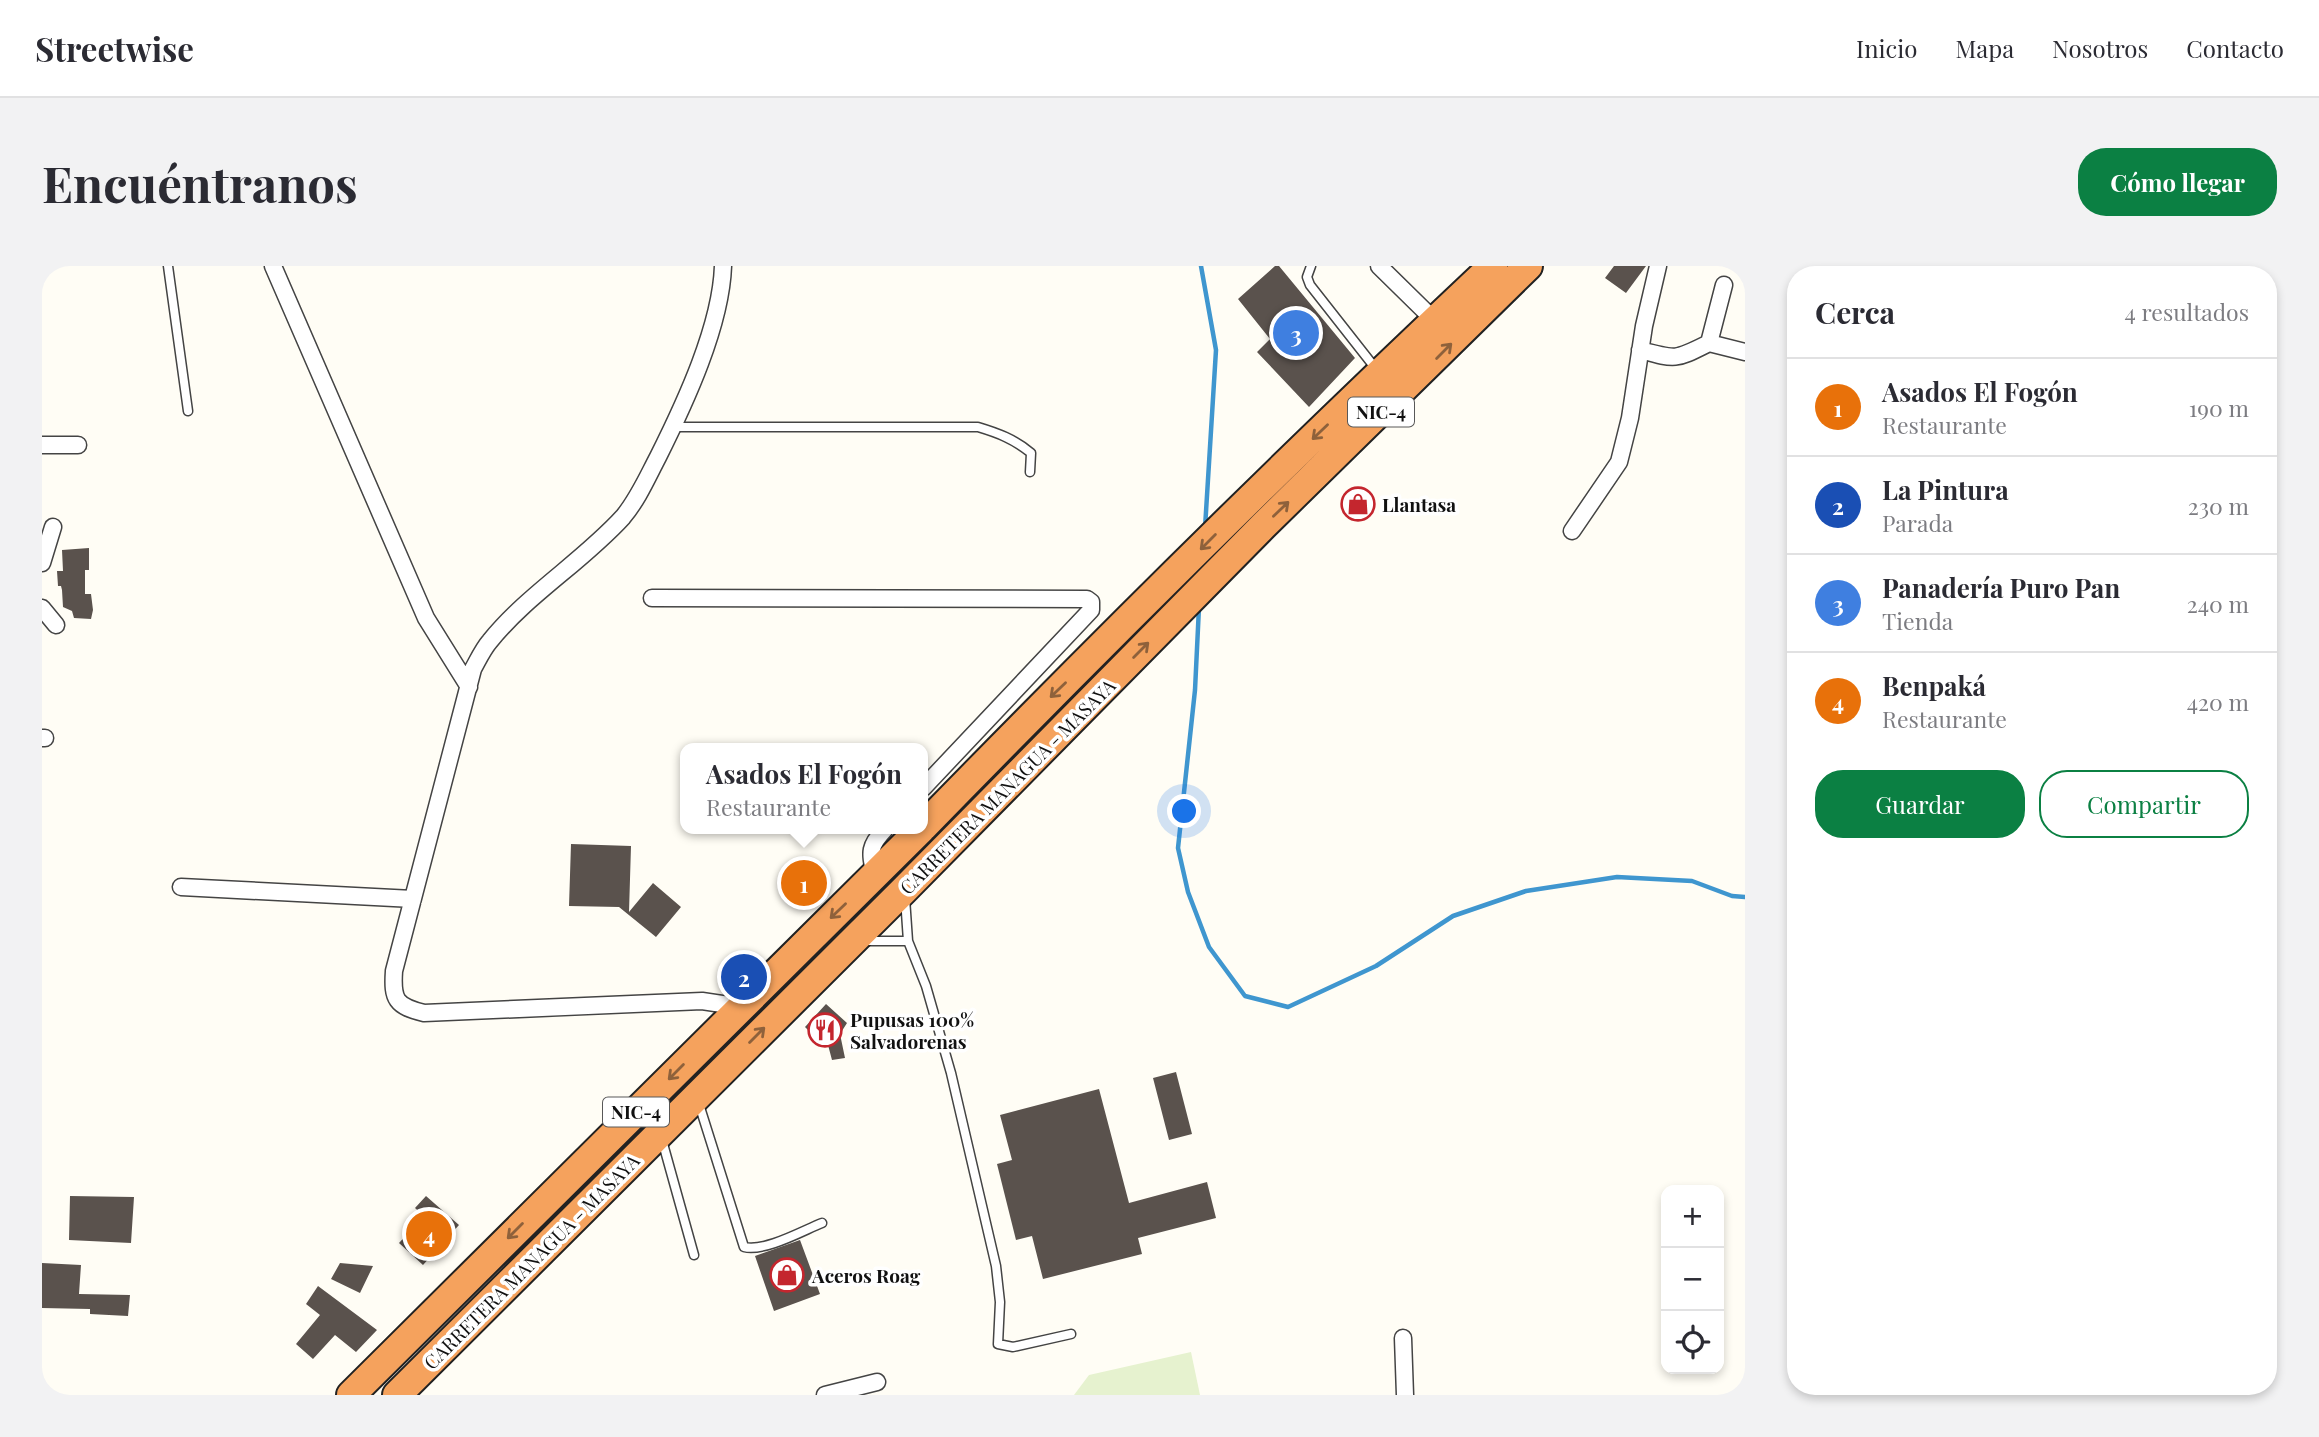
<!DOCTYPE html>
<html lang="es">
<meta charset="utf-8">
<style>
:root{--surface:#fff;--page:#f2f2f3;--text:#2b2b33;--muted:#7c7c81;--line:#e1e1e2;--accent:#0b8043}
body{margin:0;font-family:"Playfair Display",serif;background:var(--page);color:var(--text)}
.controls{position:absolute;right:21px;bottom:21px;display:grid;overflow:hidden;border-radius:14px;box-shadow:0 4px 10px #0003}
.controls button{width:63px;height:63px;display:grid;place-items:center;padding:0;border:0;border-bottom:2px solid var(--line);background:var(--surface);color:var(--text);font:35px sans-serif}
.you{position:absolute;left:1143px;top:546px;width:24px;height:24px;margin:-18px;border:5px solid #fff;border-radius:50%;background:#1a73e8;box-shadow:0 0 0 10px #1a73e833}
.badge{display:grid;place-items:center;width:46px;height:46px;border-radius:50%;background:var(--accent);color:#fff;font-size:23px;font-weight:700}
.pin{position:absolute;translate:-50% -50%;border:4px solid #fff;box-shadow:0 2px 7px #0006}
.popup{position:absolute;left:638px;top:477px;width:248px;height:91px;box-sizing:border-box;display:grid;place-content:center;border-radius:14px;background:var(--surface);filter:drop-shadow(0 2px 5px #0005);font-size:23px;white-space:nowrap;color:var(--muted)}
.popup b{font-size:26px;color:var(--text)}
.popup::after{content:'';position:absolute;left:50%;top:100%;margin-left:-14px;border:14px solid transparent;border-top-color:var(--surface)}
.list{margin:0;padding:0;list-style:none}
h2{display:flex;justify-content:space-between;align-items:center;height:91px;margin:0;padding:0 28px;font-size:30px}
h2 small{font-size:23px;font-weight:400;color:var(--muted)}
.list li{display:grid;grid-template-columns:46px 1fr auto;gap:21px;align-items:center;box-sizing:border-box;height:98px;padding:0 28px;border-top:2px solid var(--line)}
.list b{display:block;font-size:26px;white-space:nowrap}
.list p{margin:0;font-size:23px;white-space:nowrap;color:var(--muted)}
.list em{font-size:23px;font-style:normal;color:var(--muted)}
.actions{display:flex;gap:14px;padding:21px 28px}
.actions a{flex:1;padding:16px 0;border:2px solid var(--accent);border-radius:28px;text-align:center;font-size:24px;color:var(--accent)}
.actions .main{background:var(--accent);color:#fff}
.icon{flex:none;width:38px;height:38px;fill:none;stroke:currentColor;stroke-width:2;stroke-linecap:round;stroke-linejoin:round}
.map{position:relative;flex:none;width:1703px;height:1129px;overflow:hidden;border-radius:28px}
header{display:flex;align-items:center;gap:42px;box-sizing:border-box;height:98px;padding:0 35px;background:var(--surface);border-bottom:2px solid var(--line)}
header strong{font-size:33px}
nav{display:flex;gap:38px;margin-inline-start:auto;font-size:24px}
.intro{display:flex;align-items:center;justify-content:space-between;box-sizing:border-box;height:168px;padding:0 42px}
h1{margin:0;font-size:49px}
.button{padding:18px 32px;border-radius:28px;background:var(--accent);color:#fff;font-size:24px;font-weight:700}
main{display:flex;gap:42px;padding:0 42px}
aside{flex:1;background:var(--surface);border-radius:28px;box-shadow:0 4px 10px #0003}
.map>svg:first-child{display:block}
.pitch{fill:#e6f2cf}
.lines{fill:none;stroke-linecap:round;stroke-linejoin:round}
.stream{stroke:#3f96cf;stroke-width:4.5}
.building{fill:#5a524d}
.lane-casing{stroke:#444;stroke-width:11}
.street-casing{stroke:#444;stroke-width:19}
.highway-casing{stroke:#222;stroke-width:32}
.lane{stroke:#fff;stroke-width:8}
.street{stroke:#fff;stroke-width:16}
.highway{stroke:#f5a25d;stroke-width:28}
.oneway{stroke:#8e613b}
.labels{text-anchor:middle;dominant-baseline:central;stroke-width:7;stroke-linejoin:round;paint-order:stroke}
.shield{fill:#fff;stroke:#585858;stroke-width:2}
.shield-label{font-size:18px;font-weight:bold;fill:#111}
.poi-label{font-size:19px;font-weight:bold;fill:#111;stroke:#fff;text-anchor:start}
.street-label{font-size:19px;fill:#111;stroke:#fff}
</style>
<header>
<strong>Streetwise</strong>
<nav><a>Inicio</a><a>Mapa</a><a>Nosotros</a><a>Contacto</a></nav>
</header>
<div class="intro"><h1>Encuéntranos</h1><a class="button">Cómo llegar</a></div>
<main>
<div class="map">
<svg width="1703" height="1129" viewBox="0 0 1703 1129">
<rect width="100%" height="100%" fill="#fffdf5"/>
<path class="pitch" d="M1149,1086L1158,1129H1032L1047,1109Z"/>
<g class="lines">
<path class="stream" d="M1159,0L1174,84L1163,262
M1157,341L1153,424L1136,582L1146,626L1167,681L1203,730L1246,741L1334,700L1411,650L1484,625L1575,611L1650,615L1690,630L1703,631"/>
</g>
<path class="building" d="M1233,0H1237L1313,92L1267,141L1215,86L1228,73L1196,33Z
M1572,0H1604L1584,27L1563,12Z
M47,282V304H43V328H49L51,344L49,353L32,352L30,345L21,341L20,324L19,320H16L15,305H21L20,284Z
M529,578L589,580L587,646L611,617L639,641L614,671L577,641L527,640Z
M758,599L780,621L765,635L743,613Z
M784,738L805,757L798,768L803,792L790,794L786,779L779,777L763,761Z
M1134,806L1150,868L1127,874L1111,812Z
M1057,823L1087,937L1165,916L1174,952L1096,972L1100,988L1001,1013L990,970L974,974L955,898L970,894L958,849Z
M28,930L92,931L89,977L27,974Z
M384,930L417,959L381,999L357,977L382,950L373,942Z
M758,974L778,1028L732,1045L713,990Z
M0,997L39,999L37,1028L88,1029L86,1050L48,1048V1043L0,1042Z
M298,997L331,1000L318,1027L289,1013Z
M276,1020L335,1064L314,1086L293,1069L271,1093L254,1078L278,1049L264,1038Z"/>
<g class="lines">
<defs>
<path id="lane" d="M126,0L146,145
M1269,0L1265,11L1268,19L1334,103
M631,161H936C956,167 972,173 989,187L988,206
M863,632L866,675L884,720L909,807L954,1000L958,1036L956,1078L971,1081L1029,1068
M820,675H866
M656,835L702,981C723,986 760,965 780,957
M620,874L652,989"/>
<path id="street" d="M231,0L384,352L427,421
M681,0C679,60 643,137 616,191C605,212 596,233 581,251C540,296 486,328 448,375C441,383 436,394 431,403L352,705C350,734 354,740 382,747L660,735L700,741
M1337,0L1393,55
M1667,77L1682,19
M1598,84C1635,94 1633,94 1667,77L1703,86
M0,179H36
M1530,265L1577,196L1588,152L1602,60L1616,0
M0,297L11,261
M610,332L1045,333L1049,336V344L881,522
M0,342L14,359
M0,472H3
M833,610C828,586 826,581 843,563
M139,621L371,633
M1361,1072L1363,1129
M783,1129L835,1116"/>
<path id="highway" d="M881,561C1067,370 1257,182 1451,0
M309,1129L879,563
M355,1129L862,624L1221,260L1486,0"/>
</defs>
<use href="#lane" class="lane-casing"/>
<use href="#street" class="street-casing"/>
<use href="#highway" class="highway-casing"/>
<use href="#lane" class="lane"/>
<use href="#street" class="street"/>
<use href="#highway" class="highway"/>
</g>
<defs><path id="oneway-shaft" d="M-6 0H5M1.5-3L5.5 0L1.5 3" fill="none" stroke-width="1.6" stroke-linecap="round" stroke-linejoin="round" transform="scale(1.75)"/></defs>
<g class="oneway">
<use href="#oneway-shaft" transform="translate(1402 85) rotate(-45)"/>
<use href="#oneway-shaft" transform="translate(1278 166) rotate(136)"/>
<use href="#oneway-shaft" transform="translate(1239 243) rotate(-44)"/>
<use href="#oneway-shaft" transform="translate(1166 276) rotate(135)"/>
<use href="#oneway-shaft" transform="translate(1099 384) rotate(-45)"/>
<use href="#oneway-shaft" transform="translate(1016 424) rotate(136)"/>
<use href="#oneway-shaft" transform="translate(796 645) rotate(136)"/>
<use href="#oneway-shaft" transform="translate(715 769) rotate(-45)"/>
<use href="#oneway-shaft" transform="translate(634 806) rotate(135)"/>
<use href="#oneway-shaft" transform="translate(473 965) rotate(135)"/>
</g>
<defs>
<symbol id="shop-ring" viewBox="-11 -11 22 22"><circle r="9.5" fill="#fff" stroke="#c4262e" stroke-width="1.5"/><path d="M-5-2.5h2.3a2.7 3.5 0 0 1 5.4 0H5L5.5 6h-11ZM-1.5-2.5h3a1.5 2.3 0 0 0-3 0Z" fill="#c4262e"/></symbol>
<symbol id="restaurant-ring" viewBox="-11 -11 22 22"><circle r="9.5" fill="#fff" stroke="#c4262e" stroke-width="1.5"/><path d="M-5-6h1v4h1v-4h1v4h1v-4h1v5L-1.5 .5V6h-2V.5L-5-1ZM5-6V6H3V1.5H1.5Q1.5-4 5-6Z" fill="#c4262e"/></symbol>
</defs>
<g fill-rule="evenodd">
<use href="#shop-ring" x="1297" y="219" width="38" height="38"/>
<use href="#restaurant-ring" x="764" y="745" width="38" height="38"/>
<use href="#shop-ring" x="726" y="990" width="38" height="38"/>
</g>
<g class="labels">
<g class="shield">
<rect x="1306" y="131.5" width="66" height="29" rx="5"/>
<rect x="561" y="831.5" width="66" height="29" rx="5"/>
</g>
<g class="shield-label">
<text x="1339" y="146">NIC-4</text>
<text x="594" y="846">NIC-4</text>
</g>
<g class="poi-label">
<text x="1340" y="238">Llantasa</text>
<text x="808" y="753">Pupusas 100%<tspan x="808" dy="22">Salvadorenas</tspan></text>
<text x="770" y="1009">Aceros Roag</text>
</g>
<g class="street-label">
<text transform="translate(965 520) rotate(-45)">CARRETERA MANAGUA - MASAYA</text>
<text transform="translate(489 995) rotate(-45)">CARRETERA MANAGUA - MASAYA</text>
</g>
</g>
</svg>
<div class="controls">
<button>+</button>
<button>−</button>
<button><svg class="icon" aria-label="locate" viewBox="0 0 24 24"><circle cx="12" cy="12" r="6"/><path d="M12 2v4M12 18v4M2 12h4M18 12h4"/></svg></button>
</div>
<div class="you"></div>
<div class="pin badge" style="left:762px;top:617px;background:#e8710a">1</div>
<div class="popup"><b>Asados El Fogón</b>Restaurante</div>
<div class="pin badge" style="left:702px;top:711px;background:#1a4fb4">2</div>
<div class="pin badge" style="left:1254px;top:67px;background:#3f7fe0">3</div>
<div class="pin badge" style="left:387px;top:968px;background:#e8710a">4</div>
</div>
<aside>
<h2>Cerca<small>4 resultados</small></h2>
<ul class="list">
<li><span class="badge" style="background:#e8710a">1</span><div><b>Asados El Fogón</b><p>Restaurante</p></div><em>190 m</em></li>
<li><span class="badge" style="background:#1a4fb4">2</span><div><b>La Pintura</b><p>Parada</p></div><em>230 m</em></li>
<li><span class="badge" style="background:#3f7fe0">3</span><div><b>Panadería Puro Pan</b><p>Tienda</p></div><em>240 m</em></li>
<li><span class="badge" style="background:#e8710a">4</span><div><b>Benpaká</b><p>Restaurante</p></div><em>420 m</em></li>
</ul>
<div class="actions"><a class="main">Guardar</a><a>Compartir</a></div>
</aside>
</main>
